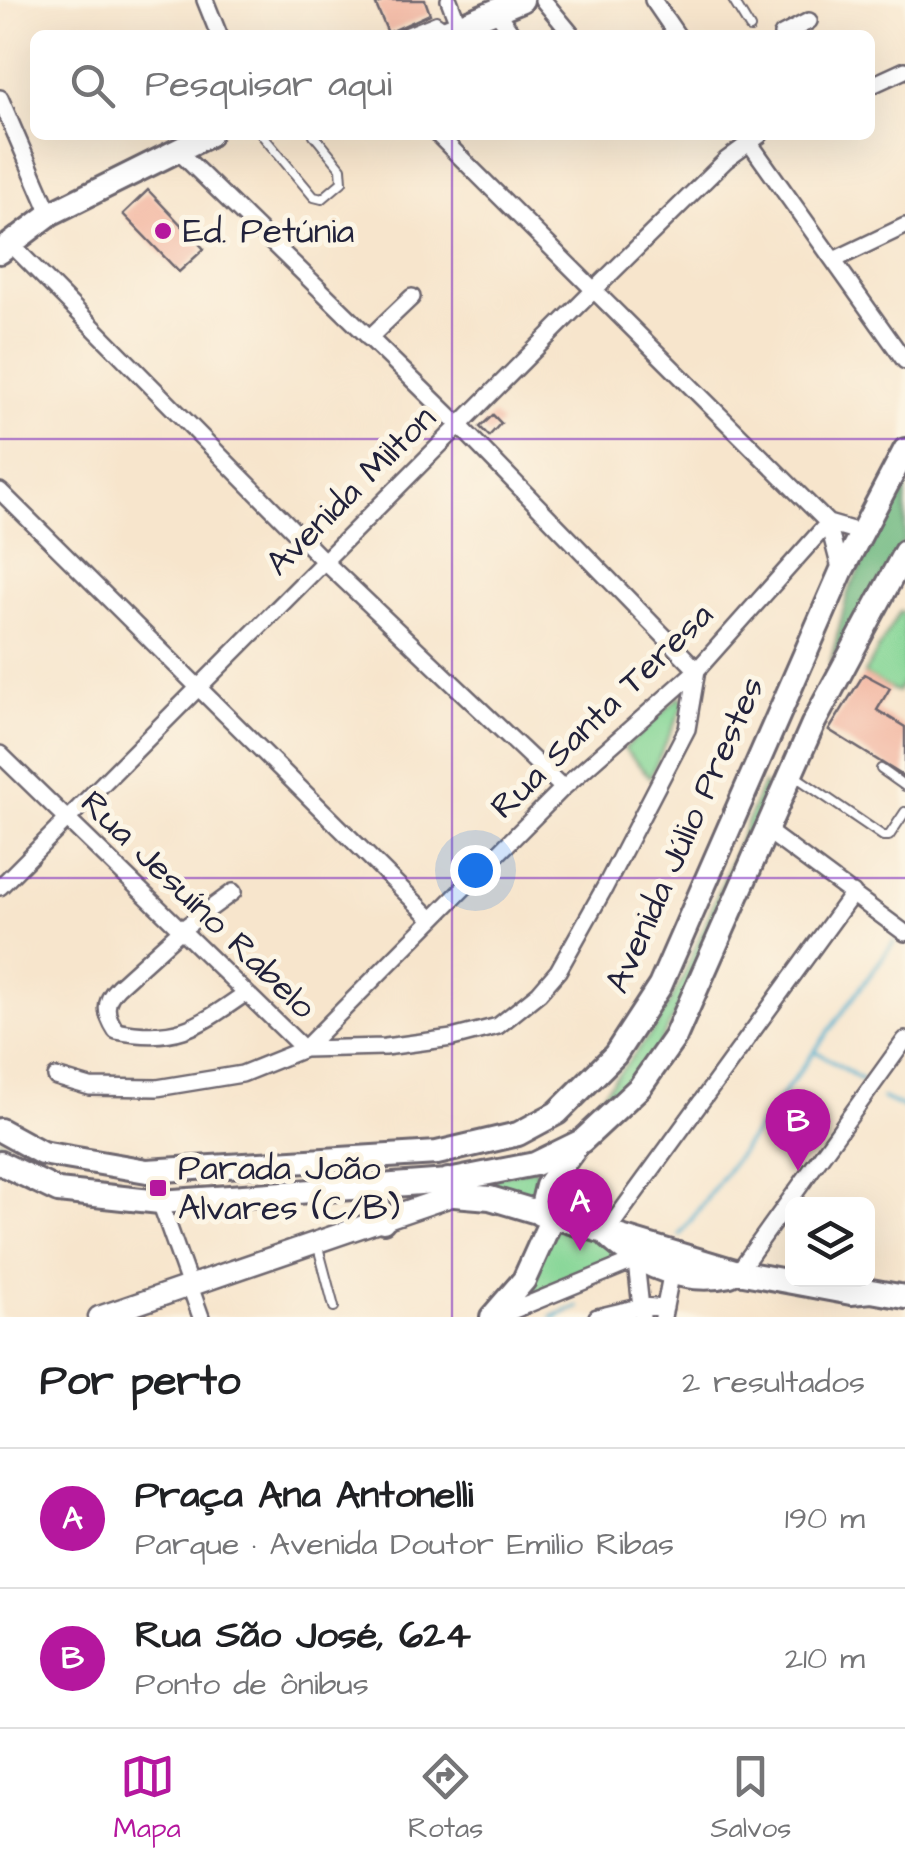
<!DOCTYPE html>
<html lang="pt">
<meta charset="utf-8">
<style>
:root{--surface:#fff;--page:#f6f6f6;--text:#202124;--muted:#757577;--line:#e0e0e0;--accent:#b5179e}
body{margin:0;font-family:"Architects Daughter",sans-serif;background:var(--page);color:var(--text)}
.controls{position:absolute;right:30px;bottom:30px;display:grid;overflow:hidden;border-radius:15px;box-shadow:0 10px 40px #0002}
.controls button{width:90px;height:90px;display:grid;place-items:center;padding:0;border:0;border-bottom:2px solid var(--line);background:var(--surface);color:var(--text);font:50px sans-serif}
.you{position:absolute;left:475px;top:870px;width:35px;height:35px;margin:-25px;border:8px solid #fff;border-radius:50%;background:#1a73e8;box-shadow:0 0 0 15px #1a73e833}
.badge{display:grid;place-items:center;width:65px;height:65px;border-radius:50%;background:var(--accent);color:#fff;font-size:32px;font-weight:700}
.pin{position:absolute;translate:-50% -82px;filter:drop-shadow(0 2px 5px #0008)}
.pin::after{content:'';position:absolute;top:52px;width:35px;height:30px;background:inherit;clip-path:polygon(0 0,100% 0,50% 100%)}
.list{margin:0;padding:0;list-style:none}
h2{display:flex;justify-content:space-between;align-items:center;height:130px;margin:0;padding:0 40px;font-size:42px}
h2 small{font-size:32px;font-weight:400;color:var(--muted)}
.list li{display:grid;grid-template-columns:65px 1fr auto;gap:30px;align-items:center;box-sizing:border-box;height:140px;padding:0 40px;border-top:2px solid var(--line)}
.list b{display:block;font-size:38px;white-space:nowrap}
.list p{margin:0;font-size:32px;white-space:nowrap;color:var(--muted)}
.list em{font-size:32px;font-style:normal;color:var(--muted)}
.icon{flex:none;width:55px;height:55px;fill:none;stroke:currentColor;stroke-width:2;stroke-linecap:round;stroke-linejoin:round}
.map{position:relative;flex:none;width:905px;height:1317px;overflow:hidden}
.search{position:absolute;background:var(--surface);box-shadow:0 10px 40px #0002;left:30px;right:30px;top:30px;height:110px;display:flex;align-items:center;gap:25px;box-sizing:border-box;padding:0 35px;border-radius:15px;color:var(--muted);font-size:38px}
.sheet{height:410px;background:var(--surface)}
nav{display:flex;justify-content:space-around;align-items:center;box-sizing:border-box;height:140px;border-top:2px solid var(--line);background:var(--surface);font-size:28px;color:var(--muted)}
nav a{display:grid;justify-items:center;gap:5px}
nav .on{color:var(--accent)}
.map>svg:first-child{display:block}
.green{fill:#85d696;stroke:#547c68;stroke-width:2.5}
.forest{fill:#6cb77f;stroke:#476c5d;stroke-width:2.5}
.lines{fill:none;stroke-linecap:round;stroke-linejoin:round}
.stream{stroke:#4caacb;stroke-width:4}
.building{fill:#f2b39e}
.service-casing{stroke:#6d666e;stroke-width:12}
.minor-casing{stroke:#6d666e;stroke-width:20}
.tertiary-casing{stroke:#6d666e;stroke-width:25}
.secondary-casing{stroke:#6d666e;stroke-width:28}
.service{stroke:#fff;stroke-width:8}
.minor{stroke:#fff;stroke-width:15}
.tertiary{stroke:#fff;stroke-width:20}
.secondary{stroke:#fff;stroke-width:22}
.grid{fill:none;stroke:#7b2cbf;stroke-width:2.5;stroke-opacity:0.55}
.poi-dot{fill:#b5179e;stroke:#fcf5e5;stroke-width:4}
.labels{text-anchor:middle;dominant-baseline:central;stroke-width:10;stroke-linejoin:round;paint-order:stroke}
.poi-label{font-size:35px;fill:#22223b;stroke:#fcf5e5;text-anchor:start}
.street-label{font-size:35px;fill:#22223b;stroke:#fcf5e5}
</style>
<div class="map">
<svg width="905" height="1317" viewBox="0 0 905 1317">
<rect width="100%" height="100%" fill="#fcf5e5"/>
<filter id="ink" filterUnits="userSpaceOnUse"><feTurbulence type="fractalNoise" baseFrequency=".01" numOctaves="2"/><feDisplacementMap in="SourceGraphic" scale="20" xChannelSelector="R" yChannelSelector="G"/><feConvolveMatrix kernelMatrix="1 2 1 2 8 2 1 2 1" color-interpolation-filters="sRGB"/></filter>
<filter id="wash" filterUnits="userSpaceOnUse"><feTurbulence type="fractalNoise" baseFrequency=".0048" numOctaves="4" result="noise"/><feDisplacementMap in="SourceGraphic" scale="40" xChannelSelector="R" yChannelSelector="G"/><feGaussianBlur stdDeviation="2.25" result="paint"/><feColorMatrix in="noise" values="0 0 0 0 0 0 0 0 0 0 0 0 0 0 0 0 0 1.4 0 .05"/><feComposite in="paint" operator="in"/></filter>
<g filter="url(#wash)">
<rect width="100%" height="100%" fill="#f7e5cc"/>
<path class="green" d="M900,611L905,614V679L897,692L864,674Z
M680,696L684,704L650,777L624,749Z
M763,784L767,787L760,822L717,931L640,1082L584,1126L583,1118L656,1027L681,982Z
M0,1139L23,1157L117,1177L115,1195L64,1185L0,1156Z
M536,1168L539,1206L489,1187L494,1177Z
M555,1225L606,1237L627,1265L518,1304Z"/>
<path class="forest" d="M905,481V539L830,664L848,592Z"/>
<g class="lines">
<path class="stream" d="M815,1051L862,1080
M883,1098L905,1108
M680,1235L894,942
M552,1317L578,1307"/>
</g>
<g id="blocks">
<path class="building" d="M386,0H425L430,14L388,33L376,5Z
M148,190L204,249L179,272L123,214Z
M493,415L501,423L489,436L480,427Z
M864,674L890,688L877,710L905,727V777L829,730Z"/>
</g>
</g>
<g filter="url(#ink)">
<use href="#blocks" fill-opacity="0" stroke="#6d666e" stroke-width="2.5"/>
<g class="lines">
<defs>
<path id="service" d="M733,0L750,28
M399,35L436,20L446,27
M262,135L314,197L322,199L342,182L341,168L314,135
M881,769L905,786
M795,776L883,836H889L905,812
M317,1243L334,1307"/>
<path id="minor" d="M205,0L219,35
M449,0L459,26
M543,0L572,35
M653,0L677,35
M496,11L513,35
M782,35L809,21
M870,86L905,70
M0,98L50,214
M438,135L828,523L859,532
M744,135L905,361
M9,242L323,560L563,788
M836,259L905,226
M369,338L412,297
M0,491L430,917
M828,523L841,572
M0,754L304,1049L385,1047L452,1038L498,1026L539,993L558,971L605,887L687,729L697,670L459,425L178,151
M766,830L905,933
M0,887L592,292L726,160L760,135
M233,892L181,930L118,987C103,1002 105,1014 116,1031C177,1043 197,1027 246,993
M56,1077L90,1087L157,1088L242,1074L304,1049L563,788L697,670L828,523
M160,1202L201,1317
M605,1234L853,893
M636,1262L642,1317
M738,1272L905,1040
M497,1317L643,1257
M597,1317L643,1306L665,1308
M663,1317L673,1265"/>
<path id="tertiary" d="M99,1317L454,1195"/>
<path id="secondary" d="M437,35L522,0
M0,252L50,214L209,135
M0,1130L42,1153L147,1171L437,1153L518,1134L557,1113L615,1055L660,986L841,572L905,450
M0,1163L58,1191L160,1202L448,1181L535,1164L582,1141L640,1087L675,1037L813,724L905,552
M448,1180L454,1195L490,1198L738,1272L851,1293L871,1291L905,1297
M373,1186L383,1221
M540,1214L547,1186L575,1148
M609,1237C640,1266 686,1285 730,1275
M492,1317L524,1280L552,1218"/>
</defs>
<use href="#service" class="service-casing"/>
<use href="#minor" class="minor-casing"/>
<use href="#tertiary" class="tertiary-casing"/>
<use href="#secondary" class="secondary-casing"/>
<use href="#service" class="service"/>
<use href="#minor" class="minor"/>
<use href="#tertiary" class="tertiary"/>
<use href="#secondary" class="secondary"/>
</g>
</g>
<path class="grid" d="M452,0V35M452,135V1317M0,439H905M0,878H905"/>
<g class="poi-dot">
<circle cx="163" cy="231" r="10"/>
<rect x="148" y="1178" width="20" height="20" rx="5"/>
</g>
<g class="labels">
<g class="poi-label">
<text x="183" y="231">Ed. Petúnia</text>
<text x="178" y="1168">Parada João<tspan x="178" dy="40">Alvares (C/B)</tspan></text>
</g>
<g class="street-label">
<text transform="translate(351 491) rotate(-45)">Avenida Milton</text>
<text transform="translate(602 711) rotate(-44)">Rua Santa Teresa</text>
<text transform="translate(685 835) rotate(-66)">Avenida Júlio Prestes</text>
<text transform="translate(198 905) rotate(44)">Rua Jesuíno Rabelo</text>
</g>
</g>
</svg>
<div class="controls">
<button><svg class="icon" aria-label="layers" viewBox="0 0 24 24"><path d="M12 4l9 5-9 5-9-5zM3 14l9 5 9-5"/></svg></button>
</div>
<div class="you"></div>
<div class="pin badge" style="left:580px;top:1251px">A</div>
<div class="pin badge" style="left:798px;top:1171px">B</div>
<div class="search"><svg class="icon" aria-label="search" viewBox="0 0 24 24"><circle cx="10" cy="10" r="6"/><path d="M15 15l6 6"/></svg>Pesquisar aqui</div>
</div>
<section class="sheet">
<h2>Por perto<small>2 resultados</small></h2>
<ul class="list">
<li><span class="badge">A</span><div><b>Praça Ana Antonelli</b><p>Parque · Avenida Doutor Emilio Ribas</p></div><em>190 m</em></li>
<li><span class="badge">B</span><div><b>Rua São José, 624</b><p>Ponto de ônibus</p></div><em>210 m</em></li>
</ul>
</section>
<nav>
<a class="on"><svg class="icon" aria-label="map" viewBox="0 0 24 24"><path d="M3 6l6-2 6 2 6-2v14l-6 2-6-2-6 2zM9 4v14M15 6v14"/></svg>Mapa</a>
<a><svg class="icon" aria-label="directions" viewBox="0 0 24 24"><path d="M12 3l9 9-9 9-9-9zM9 14v-3h6M13 9l2 2-2 2"/></svg>Rotas</a>
<a><svg class="icon" aria-label="saved" viewBox="0 0 24 24"><path d="M7 4h10v16l-5-4-5 4z"/></svg>Salvos</a>
</nav>
